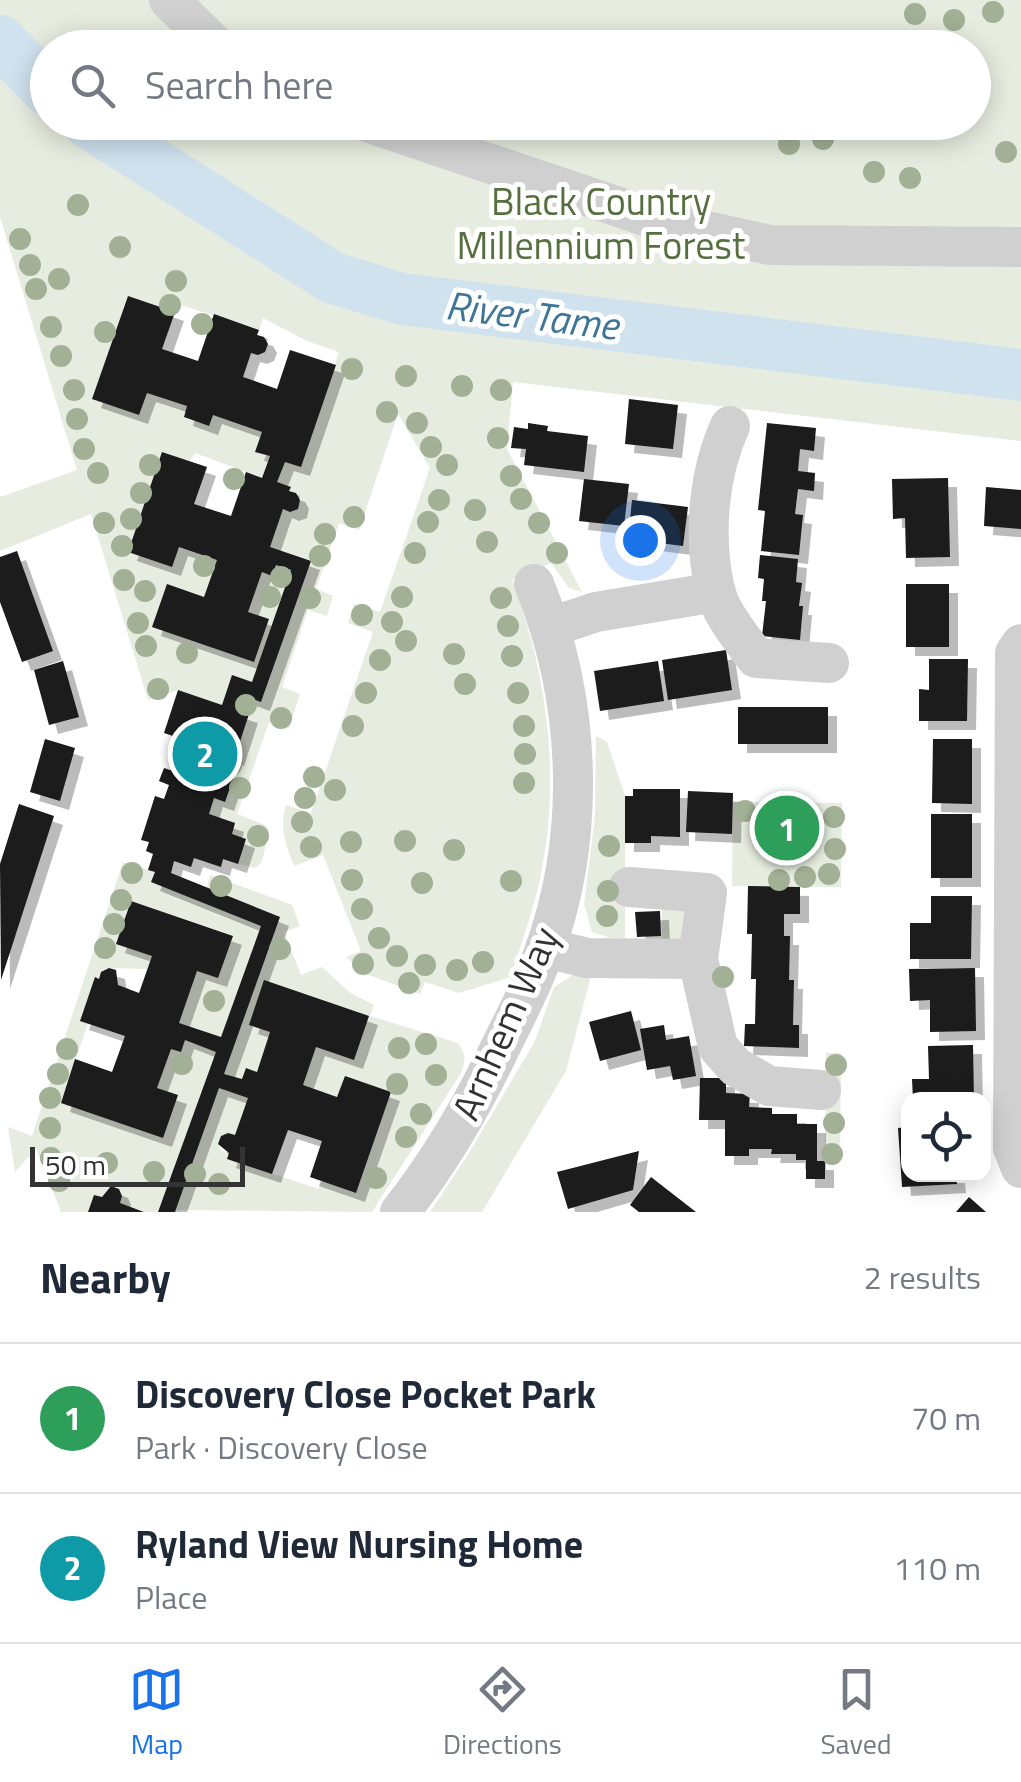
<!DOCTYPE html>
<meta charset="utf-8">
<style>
:root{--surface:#fff;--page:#f6f6f7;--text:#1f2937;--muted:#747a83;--line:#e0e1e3;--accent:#1a73e8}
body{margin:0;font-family:"Titillium Web",sans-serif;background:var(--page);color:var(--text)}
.controls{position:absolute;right:30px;bottom:30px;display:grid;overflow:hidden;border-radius:20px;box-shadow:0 5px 25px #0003}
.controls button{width:90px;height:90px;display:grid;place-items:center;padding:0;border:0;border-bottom:2px solid var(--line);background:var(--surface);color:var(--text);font:50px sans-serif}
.scale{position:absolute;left:30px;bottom:25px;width:215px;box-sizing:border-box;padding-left:10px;border:5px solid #333;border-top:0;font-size:28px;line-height:35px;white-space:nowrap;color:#333;-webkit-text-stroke:8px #fff;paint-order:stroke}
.you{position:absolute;left:640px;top:540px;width:35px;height:35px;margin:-25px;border:8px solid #fff;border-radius:50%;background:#1a73e8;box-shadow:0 0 0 15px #1a73e833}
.badge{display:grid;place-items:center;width:65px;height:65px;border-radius:50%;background:var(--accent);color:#fff;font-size:32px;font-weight:700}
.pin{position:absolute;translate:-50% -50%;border:5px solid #fff;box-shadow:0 2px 10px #0006}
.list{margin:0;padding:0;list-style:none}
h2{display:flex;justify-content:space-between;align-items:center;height:130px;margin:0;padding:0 40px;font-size:42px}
h2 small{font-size:32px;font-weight:400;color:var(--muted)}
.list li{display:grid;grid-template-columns:65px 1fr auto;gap:30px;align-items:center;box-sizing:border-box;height:150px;padding:0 40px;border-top:2px solid var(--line)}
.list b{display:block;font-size:38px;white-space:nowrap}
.list p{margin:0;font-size:32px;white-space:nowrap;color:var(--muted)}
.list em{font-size:32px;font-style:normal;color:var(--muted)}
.icon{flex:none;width:55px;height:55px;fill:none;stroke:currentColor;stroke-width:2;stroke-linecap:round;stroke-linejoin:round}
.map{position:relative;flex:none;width:1021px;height:1212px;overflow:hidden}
.search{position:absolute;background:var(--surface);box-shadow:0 5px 25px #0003;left:30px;right:30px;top:30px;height:110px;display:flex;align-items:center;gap:25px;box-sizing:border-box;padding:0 35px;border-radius:55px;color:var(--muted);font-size:38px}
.sheet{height:430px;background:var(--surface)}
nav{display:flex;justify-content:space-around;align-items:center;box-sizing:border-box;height:140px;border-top:2px solid var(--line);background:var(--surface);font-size:28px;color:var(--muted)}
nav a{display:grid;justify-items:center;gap:5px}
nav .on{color:var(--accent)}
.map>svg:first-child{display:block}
.green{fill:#e6ecdf;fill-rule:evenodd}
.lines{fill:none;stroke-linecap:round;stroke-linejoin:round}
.river{stroke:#cfe2ee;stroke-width:52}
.building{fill:#1a1a1a;filter:url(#shadow)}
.minor{stroke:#d0d0d0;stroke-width:40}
.tree{fill:#a2b095}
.labels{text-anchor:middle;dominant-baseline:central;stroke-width:10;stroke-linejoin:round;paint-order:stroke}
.park-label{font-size:38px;fill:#56703f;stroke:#fff}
.street-label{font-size:38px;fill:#333;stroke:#fff}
.water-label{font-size:40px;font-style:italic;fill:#3f7597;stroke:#fff}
</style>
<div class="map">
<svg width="1021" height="1212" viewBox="0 0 1021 1212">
<defs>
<filter id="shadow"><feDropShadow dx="9" dy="9" stdDeviation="0" flood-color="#0004"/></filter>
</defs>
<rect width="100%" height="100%" fill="#fff"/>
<path class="green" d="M0,0H1021V441L513,382L507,449L582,592L569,588L551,563L512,580C547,674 561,774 541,874C534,909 521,943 511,977L459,993L425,982L420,994L363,973L346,957L361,951L323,855L294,866C286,845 279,827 286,805L311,813L373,632L348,623L354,604L380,612L430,468L398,414L359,530L339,523L316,589L333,596L327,616L308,610L282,687L300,694L289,728L269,722L237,814L265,825L269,830L262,862L255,868L238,864L232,834L209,814L214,798L225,801L233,777L223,773L229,755L235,756L249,715L236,710L241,695L262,701L310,562L270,547L283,509L290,512L297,509L300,500L296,493L289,491L290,487L277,482L285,462L301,466L339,352L307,341L263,318L259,330L178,304L175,312L127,297L93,399L139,415L147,393L187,406L184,417L208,426L213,415L262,432L256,451L270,456L262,478L195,453L190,461L162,452L128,552L172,567L179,547L217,560L204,597L167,585L153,627L254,662L269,620L248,612L262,572L272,576L276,565L291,570L252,682L232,675L222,705L178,690L148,700L91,514L0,551V497L77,470L0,217ZM48,48H974V122H48Z
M596,736L607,742L625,796V938H611L592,932L584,904L595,816Z
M733,802L842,803L841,887L732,886Z
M123,862L155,872L152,882L261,926L221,1037L179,1023L197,971L218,978L232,935L131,901L117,943L152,956L147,969L109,968L101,972L99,979L95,978L80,1020L88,1023L61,1103L177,1095L157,1088L171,1049L181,1052L185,1040L216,1052L158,1212H146L120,1203L122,1196L119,1189L111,1186L102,1197L94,1195L88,1212H61L36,1148L15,1172L8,1127L32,1136Z
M210,875L292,905L300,926L284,932L301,975L322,967L349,992L374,1005L370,1016L458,1043C466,1054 466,1060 461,1073L372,1212L176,1210L219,1088L248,1098L235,1135L228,1133L221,1136L218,1144L222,1151L229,1153L228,1159L319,1189L322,1181L355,1193L390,1092L345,1076L337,1097L303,1085L316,1047L354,1060L369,1016L250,1025L270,1032L257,1072L246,1068L242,1079L224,1074L280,917L207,888Z
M687,897V937L662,950V903Z
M579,971L592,972L566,1071L482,1212H430L469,1153L535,1041L554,987Z
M826,1053H841L840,1161H825Z"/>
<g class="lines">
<path class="river" d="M0,41L48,90
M88,122L333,278L402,299L1021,375"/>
</g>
<path class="building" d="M128,296L175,312L162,349L198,361L214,314L259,330L257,335L264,337L268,344L265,352L258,355L251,353L243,377L277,389L290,350L336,365L301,467L285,462L277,482L291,487L289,491L296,493L300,500L298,509L290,512L283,509L270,547L311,561L261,702L241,695L236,710L249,714L235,757L229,755L223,773L234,776L225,802L214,798L209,814L235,823L232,834L246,839L238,864L223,859L221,867L194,858L191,867L174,861L171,873L280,917L224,1074L242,1079L246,1068L257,1072L270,1032L249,1025L264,980L369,1016L354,1060L316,1047L303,1085L337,1097L345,1076L391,1092L356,1193L310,1177L322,1141L288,1130L272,1174L227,1159L229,1153L218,1144L221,1136L228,1133L235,1135L248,1098L219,1088L175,1212H158L216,1052L185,1040L181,1052L171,1049L157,1088L178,1095L163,1138L61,1103L75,1059L112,1072L125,1036L80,1021L95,977L99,979L101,972L109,968L116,970L118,985L139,993L152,956L116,944L131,901L233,936L218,978L197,971L179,1023L221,1037L261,926L151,882L155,872L148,870L153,854L146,851L149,842L141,840L155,796L164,799L169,785L159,781L164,768L173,771L178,755L171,753L176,737L164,733L178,690L222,705L232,675L252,682L291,570L276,565L272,576L262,572L248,612L269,619L254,662L152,627L167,584L204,597L217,560L179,547L172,567L128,552L162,452L207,467L194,504L231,516L246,472L262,478L270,456L255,452L262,432L213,415L209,426L184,417L187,406L147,393L139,415L92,399Z
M629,399L678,405L673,449L625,444Z
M528,423L548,426L547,431L588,436L584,472L524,465L526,449L511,448L514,427L528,429Z
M767,423L816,428L814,451L800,449L798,471L815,473L814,491L798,489L795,514L803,515L799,555L761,551L765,511L758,510Z
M948,478L950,557L906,558L905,518L893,519L892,479Z
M584,479L629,484L624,526L579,521Z
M986,487L1021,490V529L984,526Z
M632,500L688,507L683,546L628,539Z
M17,551L53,651L22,662L0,602V557Z
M760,555L798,559L796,582L802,583L799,606H803L800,640L762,636L766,601H762L764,579L758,578Z
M906,584H949V647H906Z
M726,650L732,690L668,700L662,660Z
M929,659H968L967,721H919V689L929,690Z
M63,661L79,717L49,725L34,670Z
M658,661L664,701L600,711L594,671Z
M738,707H828V744H738Z
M45,739L75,748L60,801L30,792Z
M933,739H972V804L932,803Z
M633,789H680V837L651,836V843H625V796H633Z
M688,791L733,793L732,834L686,832Z
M19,804L54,816L1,980L0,864Z
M931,814H972V878H931Z
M748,886L800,887V914H784V936H790L789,980H794L793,1025H799V1048L744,1046L745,1024H755L756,979H751L752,934H747Z
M931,896H972L971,959H910V923H931Z
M660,911L661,936L637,937L635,912Z
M975,968L976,1031L930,1032V1000L910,1001L909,969Z
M631,1011L641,1050L600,1061L589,1022Z
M664,1025L666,1040L689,1036L696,1076L673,1080L670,1066L647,1070L640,1029Z
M973,1045L974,1100H913L912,1079H929L928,1046Z
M700,1078H726V1093L750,1094L749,1107L772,1108V1114H797V1124H817V1161H825V1179H806V1160H796V1154H771L772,1149H749V1156H725V1120H699Z
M908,1127V1174H956L957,1184L902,1187L898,1128Z
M639,1151L633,1190L568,1209L557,1172Z
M651,1177L696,1212H639L630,1205Z
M111,1186L119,1189L122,1196L120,1203L144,1212H88L94,1195L102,1197Z
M969,1197L986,1212H956Z"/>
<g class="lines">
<path class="minor" d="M169,0L218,48
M367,122L657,220L770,245L1021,247
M730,426C708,475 703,536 715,590C721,614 741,637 756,658L829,663
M551,627L596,612L716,592
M1021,644L1015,653L1013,1148L1021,1168
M629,887L707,893L698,959L718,1047L736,1067L769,1086L821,1090
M546,948L587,958L698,959
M400,1212C442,1159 474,1103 503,1042C518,1012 533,983 544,952C587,834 581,699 534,584"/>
</g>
<g class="tree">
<circle cx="993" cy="12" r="11"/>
<circle cx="915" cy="14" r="11"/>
<circle cx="954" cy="20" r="11"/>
<circle cx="823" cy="139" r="11"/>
<circle cx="789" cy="144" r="11"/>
<circle cx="1006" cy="152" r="11"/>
<circle cx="874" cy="172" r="11"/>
<circle cx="910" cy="178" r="11"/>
<circle cx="78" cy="205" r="11"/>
<circle cx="20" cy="239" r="11"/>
<circle cx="120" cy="247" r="11"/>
<circle cx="30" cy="265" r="11"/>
<circle cx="59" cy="279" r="11"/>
<circle cx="176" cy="281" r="11"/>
<circle cx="36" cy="289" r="11"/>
<circle cx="170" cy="305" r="11"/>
<circle cx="202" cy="324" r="11"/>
<circle cx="51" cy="327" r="11"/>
<circle cx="105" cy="332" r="11"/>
<circle cx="61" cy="356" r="11"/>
<circle cx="352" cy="369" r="11"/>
<circle cx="406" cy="376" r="11"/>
<circle cx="462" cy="386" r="11"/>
<circle cx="74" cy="390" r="11"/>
<circle cx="501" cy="390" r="11"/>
<circle cx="387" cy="412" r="11"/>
<circle cx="77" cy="419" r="11"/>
<circle cx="417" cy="423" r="11"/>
<circle cx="498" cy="438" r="11"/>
<circle cx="431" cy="447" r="11"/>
<circle cx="84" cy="449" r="11"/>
<circle cx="150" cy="465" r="11"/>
<circle cx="447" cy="465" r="11"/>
<circle cx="98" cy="473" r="11"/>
<circle cx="511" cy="476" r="11"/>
<circle cx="234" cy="479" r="11"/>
<circle cx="141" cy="493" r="11"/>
<circle cx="521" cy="499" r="11"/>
<circle cx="439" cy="500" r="11"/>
<circle cx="475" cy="510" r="11"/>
<circle cx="354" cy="517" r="11"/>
<circle cx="131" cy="519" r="11"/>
<circle cx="428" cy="522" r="11"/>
<circle cx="104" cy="523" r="11"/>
<circle cx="539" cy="523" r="11"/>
<circle cx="325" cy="534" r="11"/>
<circle cx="487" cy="542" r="11"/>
<circle cx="122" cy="546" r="11"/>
<circle cx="415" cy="553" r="11"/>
<circle cx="557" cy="553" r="11"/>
<circle cx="320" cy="556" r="11"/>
<circle cx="204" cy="566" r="11"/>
<circle cx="281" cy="577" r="11"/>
<circle cx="124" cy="580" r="11"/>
<circle cx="145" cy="591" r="11"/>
<circle cx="270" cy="597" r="11"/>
<circle cx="402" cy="597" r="11"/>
<circle cx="310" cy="598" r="11"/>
<circle cx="501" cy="598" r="11"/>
<circle cx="362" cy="615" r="11"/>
<circle cx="392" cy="622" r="11"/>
<circle cx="138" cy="623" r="11"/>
<circle cx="508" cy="626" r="11"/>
<circle cx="406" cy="641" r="11"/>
<circle cx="146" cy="646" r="11"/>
<circle cx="187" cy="653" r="11"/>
<circle cx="454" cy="654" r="11"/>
<circle cx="512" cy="656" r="11"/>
<circle cx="380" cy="660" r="11"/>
<circle cx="465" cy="684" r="11"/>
<circle cx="158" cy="689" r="11"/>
<circle cx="366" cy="693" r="11"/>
<circle cx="518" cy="693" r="11"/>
<circle cx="246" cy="705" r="11"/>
<circle cx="281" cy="718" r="11"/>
<circle cx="353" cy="726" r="11"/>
<circle cx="524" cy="726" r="11"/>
<circle cx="525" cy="754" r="11"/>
<circle cx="231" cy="765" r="11"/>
<circle cx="314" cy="777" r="11"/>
<circle cx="524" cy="783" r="11"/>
<circle cx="240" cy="788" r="11"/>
<circle cx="335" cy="790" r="11"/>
<circle cx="305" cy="798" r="11"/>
<circle cx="795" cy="810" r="11"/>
<circle cx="745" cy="811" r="11"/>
<circle cx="834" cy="817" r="11"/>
<circle cx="302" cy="822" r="11"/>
<circle cx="258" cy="836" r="11"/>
<circle cx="405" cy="841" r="11"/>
<circle cx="351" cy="842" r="11"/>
<circle cx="609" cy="846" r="11"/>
<circle cx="311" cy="847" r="11"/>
<circle cx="835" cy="849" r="11"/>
<circle cx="454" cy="850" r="11"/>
<circle cx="132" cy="873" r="11"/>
<circle cx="829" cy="874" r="11"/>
<circle cx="805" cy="877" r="11"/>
<circle cx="352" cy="880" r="11"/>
<circle cx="779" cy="880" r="11"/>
<circle cx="511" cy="881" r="11"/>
<circle cx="422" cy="883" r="11"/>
<circle cx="221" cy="886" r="11"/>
<circle cx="608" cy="891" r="11"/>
<circle cx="121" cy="900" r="11"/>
<circle cx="362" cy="909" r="11"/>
<circle cx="607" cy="916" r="11"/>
<circle cx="114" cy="924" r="11"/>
<circle cx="379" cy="938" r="11"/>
<circle cx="105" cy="948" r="11"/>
<circle cx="280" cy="949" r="11"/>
<circle cx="397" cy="956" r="11"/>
<circle cx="483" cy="962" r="11"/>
<circle cx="363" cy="964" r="11"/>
<circle cx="425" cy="965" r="11"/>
<circle cx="457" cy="970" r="11"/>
<circle cx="723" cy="977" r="11"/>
<circle cx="409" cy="983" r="11"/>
<circle cx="214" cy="1001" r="11"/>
<circle cx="426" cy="1044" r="11"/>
<circle cx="399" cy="1048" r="11"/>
<circle cx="67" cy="1049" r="11"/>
<circle cx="182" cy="1064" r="11"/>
<circle cx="836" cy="1065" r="11"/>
<circle cx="58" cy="1074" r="11"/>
<circle cx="436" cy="1075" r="11"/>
<circle cx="397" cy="1084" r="11"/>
<circle cx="50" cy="1098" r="11"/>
<circle cx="421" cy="1114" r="11"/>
<circle cx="834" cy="1123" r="11"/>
<circle cx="50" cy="1128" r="11"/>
<circle cx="406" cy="1137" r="11"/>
<circle cx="832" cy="1154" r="11"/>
<circle cx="51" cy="1158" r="11"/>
<circle cx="107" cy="1163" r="11"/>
<circle cx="154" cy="1172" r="11"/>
<circle cx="195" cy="1174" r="11"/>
<circle cx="376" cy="1178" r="11"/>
<circle cx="59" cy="1181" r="11"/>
<circle cx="219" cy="1184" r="11"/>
</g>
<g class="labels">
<g class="park-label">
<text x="601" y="201">Black Country<tspan x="601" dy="44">Millennium Forest</tspan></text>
</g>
<g class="street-label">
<text transform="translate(505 1023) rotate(-66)">Arnhem Way</text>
</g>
<g class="water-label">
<text transform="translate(532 315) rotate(7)">River Tame</text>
</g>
</g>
</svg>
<div class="controls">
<button><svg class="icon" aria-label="locate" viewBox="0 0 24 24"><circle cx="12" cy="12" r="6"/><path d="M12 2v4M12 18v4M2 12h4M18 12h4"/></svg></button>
</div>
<div class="scale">50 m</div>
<div class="you"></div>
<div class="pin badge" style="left:787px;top:828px;background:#2e9e5b">1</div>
<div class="pin badge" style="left:205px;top:754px;background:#0f9aa8">2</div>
<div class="search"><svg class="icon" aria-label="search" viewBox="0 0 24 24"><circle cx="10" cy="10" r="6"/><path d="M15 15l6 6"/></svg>Search here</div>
</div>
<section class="sheet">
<h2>Nearby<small>2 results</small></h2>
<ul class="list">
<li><span class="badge" style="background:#2e9e5b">1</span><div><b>Discovery Close Pocket Park</b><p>Park · Discovery Close</p></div><em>70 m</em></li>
<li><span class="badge" style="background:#0f9aa8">2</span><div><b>Ryland View Nursing Home</b><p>Place</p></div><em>110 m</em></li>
</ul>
</section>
<nav>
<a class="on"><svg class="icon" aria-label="map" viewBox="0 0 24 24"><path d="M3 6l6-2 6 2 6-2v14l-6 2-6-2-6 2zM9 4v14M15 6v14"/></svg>Map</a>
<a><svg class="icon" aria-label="directions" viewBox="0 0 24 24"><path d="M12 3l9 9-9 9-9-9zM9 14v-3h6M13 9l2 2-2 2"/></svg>Directions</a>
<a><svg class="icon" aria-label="saved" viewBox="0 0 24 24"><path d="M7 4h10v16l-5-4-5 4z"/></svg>Saved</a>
</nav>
